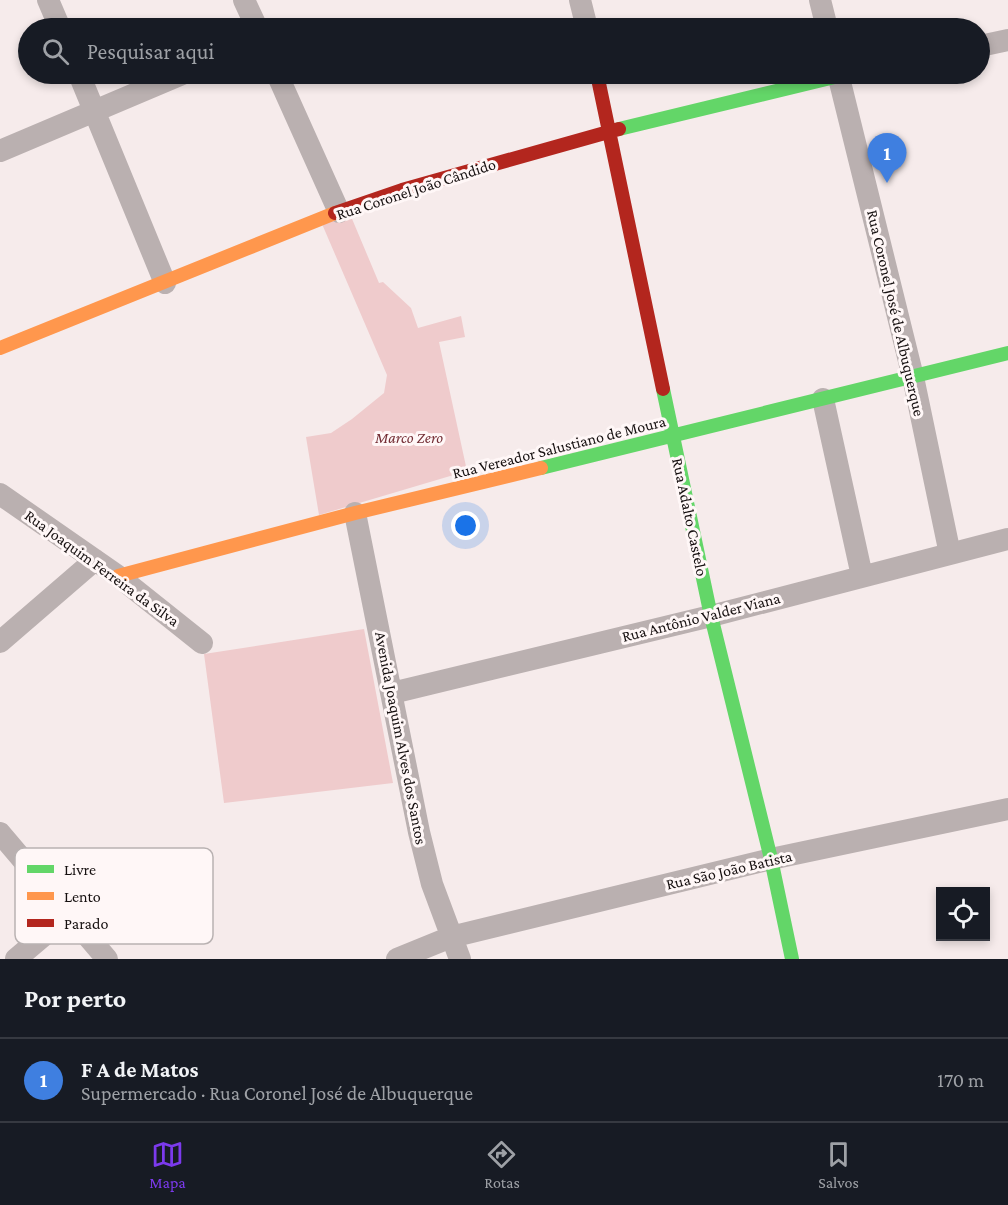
<!DOCTYPE html>
<html lang="pt">
<meta charset="utf-8">
<style>
:root{--surface:#171b24;--page:#242831;--text:#f1f3f6;--muted:#9ea1a6;--line:#363941;--accent:#7c3aed}
body{margin:0;font-family:"Crimson Pro",serif;background:var(--page);color:var(--text)}
.controls{position:absolute;right:18px;bottom:18px;display:grid;overflow:hidden;border-radius:0px;box-shadow:0 3px 9px #0003}
.controls button{width:54px;height:54px;display:grid;place-items:center;padding:0;border:0;border-bottom:2px solid var(--line);background:var(--surface);color:var(--text);font:30px sans-serif}
.you{position:absolute;left:466px;top:526px;width:21px;height:21px;margin:-15px;border:4px solid #fff;border-radius:50%;background:#1a73e8;box-shadow:0 0 0 9px #1a73e833}
.badge{display:grid;place-items:center;width:39px;height:39px;border-radius:50%;background:var(--accent);color:#fff;font-size:20px;font-weight:700}
.pin{position:absolute;translate:-50% -50px;filter:drop-shadow(0 2px 3px #0008)}
.pin::after{content:'';position:absolute;top:32px;width:21px;height:18px;background:inherit;clip-path:polygon(0 0,100% 0,50% 100%)}
.list{margin:0;padding:0;list-style:none}
h2{display:flex;justify-content:space-between;align-items:center;height:78px;margin:0;padding:0 24px;font-size:26px}
h2 small{font-size:20px;font-weight:400;color:var(--muted)}
.list li{display:grid;grid-template-columns:39px 1fr auto;gap:18px;align-items:center;box-sizing:border-box;height:84px;padding:0 24px;border-top:2px solid var(--line)}
.list b{display:block;font-size:22px;white-space:nowrap}
.list p{margin:0;font-size:20px;white-space:nowrap;color:var(--muted)}
.list em{font-size:20px;font-style:normal;color:var(--muted)}
.icon{flex:none;width:33px;height:33px;fill:none;stroke:currentColor;stroke-width:2;stroke-linecap:round;stroke-linejoin:round}
.map{position:relative;flex:none;width:1008px;height:959px;overflow:hidden}
.search{position:absolute;background:var(--surface);box-shadow:0 3px 9px #0003;left:18px;right:18px;top:18px;height:66px;display:flex;align-items:center;gap:15px;box-sizing:border-box;padding:0 21px;border-radius:33px;color:var(--muted);font-size:22px}
.sheet{height:162px;background:var(--surface)}
nav{display:flex;justify-content:space-around;align-items:center;box-sizing:border-box;height:84px;border-top:2px solid var(--line);background:var(--surface);font-size:16px;color:var(--muted)}
nav a{display:grid;justify-items:center;gap:3px}
nav .on{color:var(--accent)}
.map>svg:first-child{display:block}
.green{fill:#efcbcc}
.lines{fill:none;stroke-linecap:round;stroke-linejoin:round}
.street{stroke:#bab0b0;stroke-width:22}
.fast{stroke:#63d668;stroke-width:14}
.slow{stroke:#ff974d;stroke-width:14}
.jam{stroke:#b3261e;stroke-width:14}
.labels{text-anchor:middle;dominant-baseline:central;stroke-width:6;stroke-linejoin:round;paint-order:stroke}
.street-label{font-size:16px;fill:#161010;stroke:#fff7f7}
.park-label{font-size:16px;font-style:italic;fill:#742e35;stroke:#fff7f7}
.key{fill:#fff7f7;stroke:#b9b2b2;stroke-width:1.5}
.key-label{font-size:16px;fill:#161010}
</style>
<div class="map">
<svg width="1008" height="959" viewBox="0 0 1008 959">
<rect width="100%" height="100%" fill="#f6ebeb"/>
<path class="green" d="M350,214L379,283L383,282L411,308L418,328L461,316L465,337L439,342L467,471L319,515L306,437L331,433L352,419L384,393L387,375L322,224Z
M364,629L393,783L224,803L204,654Z"/>
<g class="lines">
<path class="street" d="M48,0L60,28
M244,0L257,28
M580,0L587,28
M820,0L827,28
M980,46L1008,40
M79,74L165,283
M277,74L339,212
M838,74L913,377L950,554
M0,151L182,74
M823,399L862,576
M0,494L118,576L202,643
M355,513L419,832L432,884L460,959
M0,642L95,560
M392,693L711,616L1008,539
M0,833L107,959
M16,959L69,914
M397,959L451,937L771,859L1008,809"/>
<path class="fast" d="M619,129L847,74
M663,389L711,616L771,859L792,959
M541,468L1008,353"/>
<path class="slow" d="M0,348L335,213
M118,576L355,513L541,468"/>
<path class="jam" d="M597,74L663,389
M335,213L402,190L619,129"/>
</g>
<g class="labels">
<g class="street-label">
<text transform="translate(416 189) rotate(-18)">Rua Coronel João Cândido</text>
<text transform="translate(896 313) rotate(77)">Rua Coronel José de Albuquerque</text>
<text transform="translate(559 447) rotate(-14)">Rua Vereador Salustiano de Moura</text>
<text transform="translate(690 517) rotate(78)">Rua Adalto Castelo</text>
<text transform="translate(102 568) rotate(36)">Rua Joaquim Ferreira da Silva</text>
<text transform="translate(701 617) rotate(-14)">Rua Antônio Valder Viana</text>
<text transform="translate(401 738) rotate(79)">Avenida Joaquim Alves dos Santos</text>
<text transform="translate(729 870) rotate(-13)">Rua São João Batista</text>
</g>
<g class="park-label">
<text x="409" y="437">Marco Zero</text>
</g>
</g>
<rect x="15" y="848" width="198" height="96" rx="9" class="key"/>
<rect x="27" y="865" width="27" height="8" fill="#63d668"/>
<rect x="27" y="892" width="27" height="8" fill="#ff974d"/>
<rect x="27" y="919" width="27" height="8" fill="#b3261e"/>
<g class="key-label">
<text x="64" y="875">Livre</text>
<text x="64" y="902">Lento</text>
<text x="64" y="929">Parado</text>
</g>
</svg>
<div class="controls">
<button><svg class="icon" aria-label="locate" viewBox="0 0 24 24"><circle cx="12" cy="12" r="6"/><path d="M12 2v4M12 18v4M2 12h4M18 12h4"/></svg></button>
</div>
<div class="you"></div>
<div class="pin badge" style="left:887px;top:183px;background:#3f7fe0">1</div>
<div class="search"><svg class="icon" aria-label="search" viewBox="0 0 24 24"><circle cx="10" cy="10" r="6"/><path d="M15 15l6 6"/></svg>Pesquisar aqui</div>
</div>
<section class="sheet">
<h2>Por perto<small></small></h2>
<ul class="list">
<li><span class="badge" style="background:#3f7fe0">1</span><div><b>F A de Matos</b><p>Supermercado · Rua Coronel José de Albuquerque</p></div><em>170 m</em></li>
</ul>
</section>
<nav>
<a class="on"><svg class="icon" aria-label="map" viewBox="0 0 24 24"><path d="M3 6l6-2 6 2 6-2v14l-6 2-6-2-6 2zM9 4v14M15 6v14"/></svg>Mapa</a>
<a><svg class="icon" aria-label="directions" viewBox="0 0 24 24"><path d="M12 3l9 9-9 9-9-9zM9 14v-3h6M13 9l2 2-2 2"/></svg>Rotas</a>
<a><svg class="icon" aria-label="saved" viewBox="0 0 24 24"><path d="M7 4h10v16l-5-4-5 4z"/></svg>Salvos</a>
</nav>
